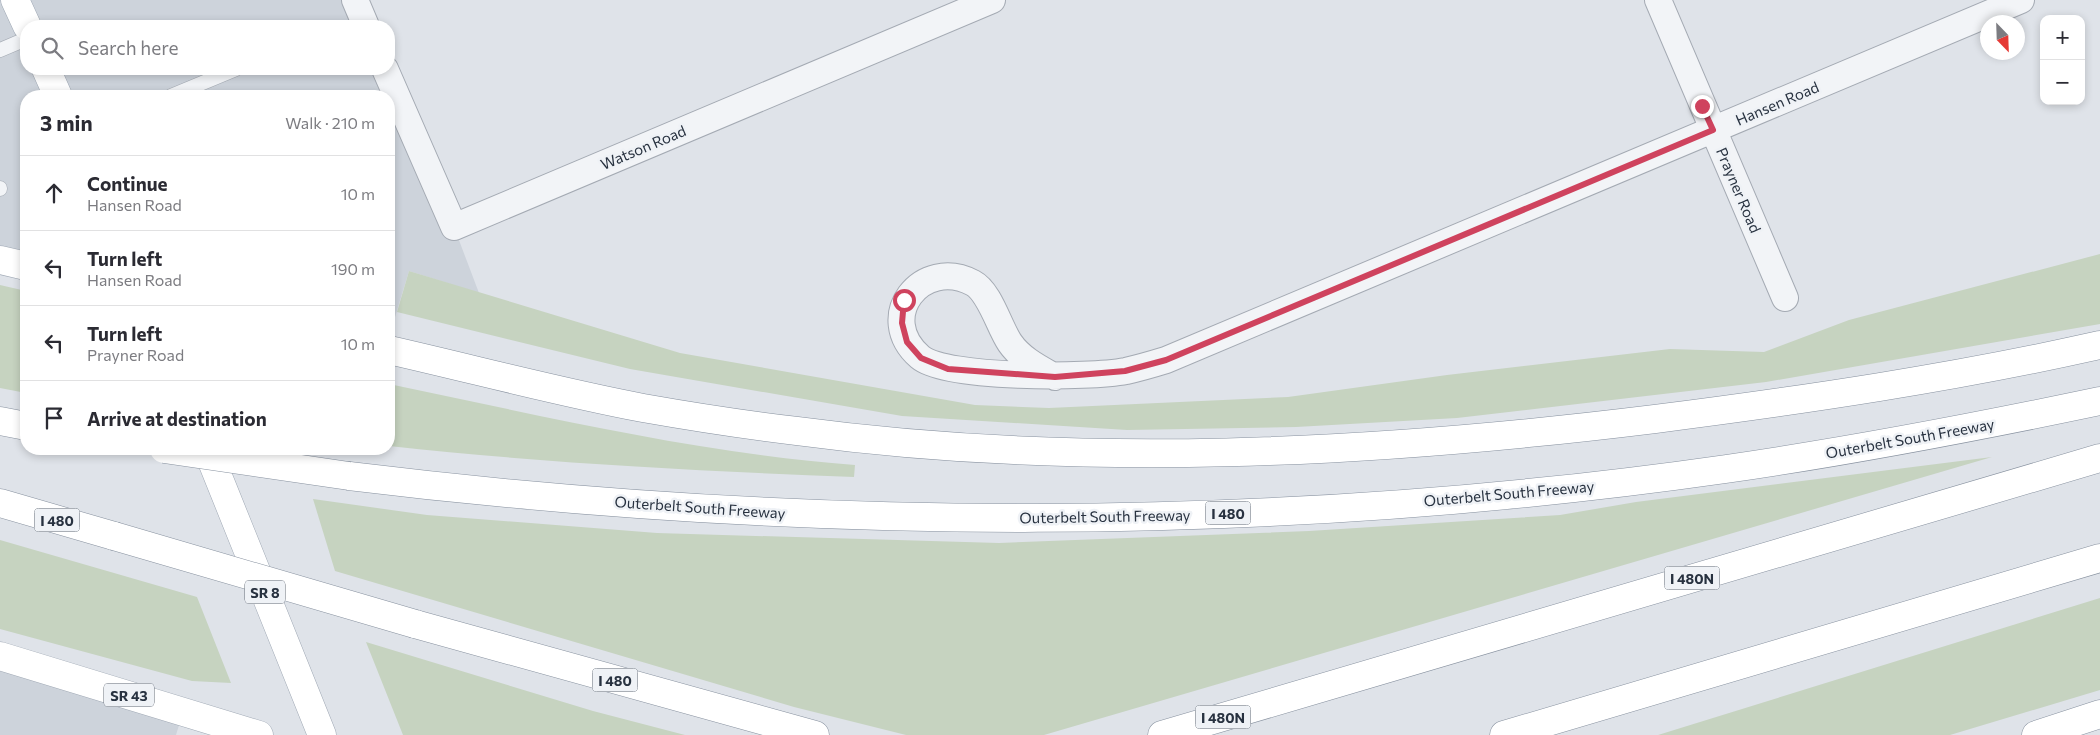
<!DOCTYPE html>
<meta charset="utf-8">
<style>
:root{--surface:#fff;--page:#f7f7f7;--text:#2b2b33;--muted:#7c7c81;--line:#e1e1e2}
body{margin:0;font-family:Commissioner,sans-serif;background:var(--page);color:var(--text)}
.controls{position:absolute;right:15px;top:15px;display:grid;overflow:hidden;border-radius:10px;box-shadow:0 2px 8px #0003}
.controls button{width:45px;height:45px;display:grid;place-items:center;padding:0;border:0;border-bottom:1px solid var(--line);background:var(--surface);color:var(--text);font:25px sans-serif}
.compass{position:absolute;left:1980px;top:15px;width:45px;height:45px;border-radius:50%;background:var(--surface);box-shadow:0 2px 8px #0003;rotate:157deg}
.stop{position:absolute;width:15px;height:15px;margin:-11px;border:4px solid #cf435e;border-radius:50%;background:#fff}
.stop.end{background:#cf435e;border-color:#fff;box-shadow:0 1px 5px #0008}
.list{margin:0;padding:0;list-style:none}
h2{display:flex;justify-content:space-between;align-items:center;height:65px;margin:0;padding:0 20px;font-size:21px}
h2 small{font-size:16px;font-weight:400;color:var(--muted)}
.list li{display:grid;grid-template-columns:32px 1fr auto;gap:15px;align-items:center;box-sizing:border-box;height:75px;padding:0 20px;border-top:1px solid var(--line)}
.list b{display:block;font-size:19px;white-space:nowrap}
.list p{margin:0;font-size:16px;white-space:nowrap;color:var(--muted)}
.list em{font-size:16px;font-style:normal;color:var(--muted)}
.icon{flex:none;width:28px;height:28px;fill:none;stroke:currentColor;stroke-width:2;stroke-linecap:round;stroke-linejoin:round}
.map{position:relative;flex:none;width:2100px;height:735px;overflow:hidden}
.search{position:absolute;background:var(--surface);box-shadow:0 2px 8px #0003;left:20px;top:20px;width:375px;height:55px;display:flex;align-items:center;gap:12px;box-sizing:border-box;padding:0 18px;border-radius:20px;color:var(--muted);font-size:19px}
.panel{position:absolute;background:var(--surface);box-shadow:0 2px 8px #0003;left:20px;top:90px;width:375px;height:365px;border-radius:20px}
.map>svg:first-child{display:block}
.built{fill:#cdd3db}
.green{fill:#c6d3c0}
.lines{fill:none;stroke-linecap:round;stroke-linejoin:round}
.service-casing{stroke:#a4aab3;stroke-width:15}
.minor-casing{stroke:#a4aab3;stroke-width:28}
.primary-casing{stroke:#9fa8b4;stroke-width:29}
.motorway-casing{stroke:#87919f;stroke-width:29}
.service{stroke:#f2f4f7;stroke-width:14}
.minor{stroke:#f2f4f7;stroke-width:26}
.primary{stroke:#fff;stroke-width:28}
.motorway{stroke:#fff;stroke-width:28}
.motorway-bridge-casing{stroke:#87919f;stroke-width:29;stroke-linecap:butt}
.motorway-bridge{stroke:#fff;stroke-width:28}
.route{stroke:#cf435e;stroke-width:6}
.labels{text-anchor:middle;dominant-baseline:central;stroke-width:5;stroke-linejoin:round;paint-order:stroke}
.shield{fill:#eff2f6;stroke:#646c77;stroke-width:1}
.shield-label{font-size:14px;font-weight:bold;fill:#283240}
.street-label{font-size:15px;fill:#283240;stroke:#eff2f6}
</style>
<div class="map">
<svg width="2100" height="735" viewBox="0 0 2100 735">
<rect width="100%" height="100%" fill="#dfe3e9"/>
<path class="built" d="M0,0H355L366,26H26V69H385L454,227L479,293L409,271L389,337V96H26V266L0,260Z
M0,656L183,712L176,735H0Z"/>
<path class="green" d="M2100,254V324L1766,382L1457,418L1296,427L1127,430L902,416L630,369L397,312L409,271L680,353L975,405L1049,408L1288,397L1447,375L1670,349L1764,352L1849,320Z
M0,285L26,291V393L0,388Z
M389,384C543,416 698,453 855,465L854,477C699,471 544,463 389,446Z
M1992,457L1044,735H906L794,707L335,571L313,499L427,515L657,533L999,543L1309,531L1560,515L1636,502Z
M0,540L197,597L231,683L192,681L0,629Z
M2100,598V690L1950,735H1658Z
M366,642L593,711L685,735H403Z"/>
<g class="lines">
<defs>
<path id="service" d="M0,50L26,39
M171,96L236,69
M0,188V189"/>
<path id="minor" d="M355,0L366,26
M1658,0L1785,298
M385,69L454,227L992,0
M1055,377C1039,368 1021,359 1010,343C999,327 990,292 973,283C922,256 874,317 920,357C946,379 1090,378 1126,371C1139,368 1153,364 1166,360L2021,0"/>
<path id="primary" d="M15,0L27,26
M46,69L58,96
M0,260L26,266
M207,449L322,735
M0,656L259,735"/>
<path id="motorway" d="M389,350C473,369 558,392 643,408C694,417 746,425 797,431C1082,469 1371,454 1655,419C1804,400 1953,378 2100,345
M0,421L26,426
M349,476C805,532 1271,534 1726,469C1851,451 1976,427 2100,401
M0,503L114,536
M415,624L815,735
M1162,735L2100,458
M1504,735L2100,558
M2036,735L2100,714"/>
</defs>
<use href="#service" class="service-casing"/>
<use href="#minor" class="minor-casing"/>
<use href="#primary" class="primary-casing"/>
<use href="#motorway" class="motorway-casing"/>
<use href="#service" class="service"/>
<use href="#minor" class="minor"/>
<use href="#primary" class="primary"/>
<use href="#motorway" class="motorway"/>
<defs>
<path id="motorway-bridge" d="M164,449L349,476
M114,536L415,624"/>
</defs>
<use href="#motorway-bridge" class="motorway-bridge-casing"/>
<use href="#motorway-bridge" class="motorway-bridge"/>
</g>
<g class="lines">
<path class="route" d="M904,300L902,323L907,342L921,358L948,369L1055,377L1125,371L1166,360L1713,130L1702,106"/>
</g>
<g class="labels">
<g class="shield">
<rect x="1205.5" y="501.5" width="45" height="23" rx="4"/>
<rect x="34.5" y="508.5" width="45" height="23" rx="4"/>
<rect x="1664.5" y="566.5" width="55" height="23" rx="4"/>
<rect x="245" y="580.5" width="40" height="23" rx="4"/>
<rect x="592.5" y="668.5" width="45" height="23" rx="4"/>
<rect x="104" y="683.5" width="50" height="23" rx="4"/>
<rect x="1195.5" y="705.5" width="55" height="23" rx="4"/>
</g>
<g class="shield-label">
<text x="1228" y="513">I 480</text>
<text x="57" y="520">I 480</text>
<text x="1692" y="578">I 480N</text>
<text x="265" y="592">SR 8</text>
<text x="615" y="680">I 480</text>
<text x="129" y="695">SR 43</text>
<text x="1223" y="717">I 480N</text>
</g>
<g class="street-label">
<text transform="translate(1777 103) rotate(-23)">Hansen Road</text>
<text transform="translate(643 147) rotate(-23)">Watson Road</text>
<text transform="translate(1739 190) rotate(67)">Prayner Road</text>
<text transform="translate(1910 438) rotate(-10)">Outerbelt South Freeway</text>
<text transform="translate(1509 493) rotate(-5)">Outerbelt South Freeway</text>
<text transform="translate(700 507) rotate(4)">Outerbelt South Freeway</text>
<text transform="translate(1105 516) rotate(-1)">Outerbelt South Freeway</text>
</g>
</g>
</svg>
<div class="controls">
<button>+</button>
<button>−</button>
</div>
<svg class="compass" viewBox="-18 -18 36 36"><path d="M0-13l5 13h-10z" fill="#e53935"/><path d="M0 13l5-13h-10z" fill="#7c7c81"/></svg>
<div class="stop" style="left:904px;top:300px"></div>
<div class="stop end" style="left:1702px;top:106px"></div>
<div class="search"><svg class="icon" aria-label="search" viewBox="0 0 24 24"><circle cx="10" cy="10" r="6"/><path d="M15 15l6 6"/></svg>Search here</div>
<section class="panel">
<h2>3 min<small>Walk · 210 m</small></h2>
<ul class="list">
<li><svg class="icon" aria-label="ahead" viewBox="0 0 24 24"><path d="M12 20V5M6 11l6-6 6 6"/></svg><div><b>Continue</b><p>Hansen Road</p></div><em>10 m</em></li>
<li><svg class="icon" aria-label="left" viewBox="0 0 24 24"><path d="M17 20v-9H6M10 6l-5 5 5 5"/></svg><div><b>Turn left</b><p>Hansen Road</p></div><em>190 m</em></li>
<li><svg class="icon" aria-label="left" viewBox="0 0 24 24"><path d="M17 20v-9H6M10 6l-5 5 5 5"/></svg><div><b>Turn left</b><p>Prayner Road</p></div><em>10 m</em></li>
<li><svg class="icon" aria-label="arrive" viewBox="0 0 24 24"><path d="M6 21V4h12l-3 4 3 4H6"/></svg><div><b>Arrive at destination</b></div></li>
</ul>
</section>
</div>
